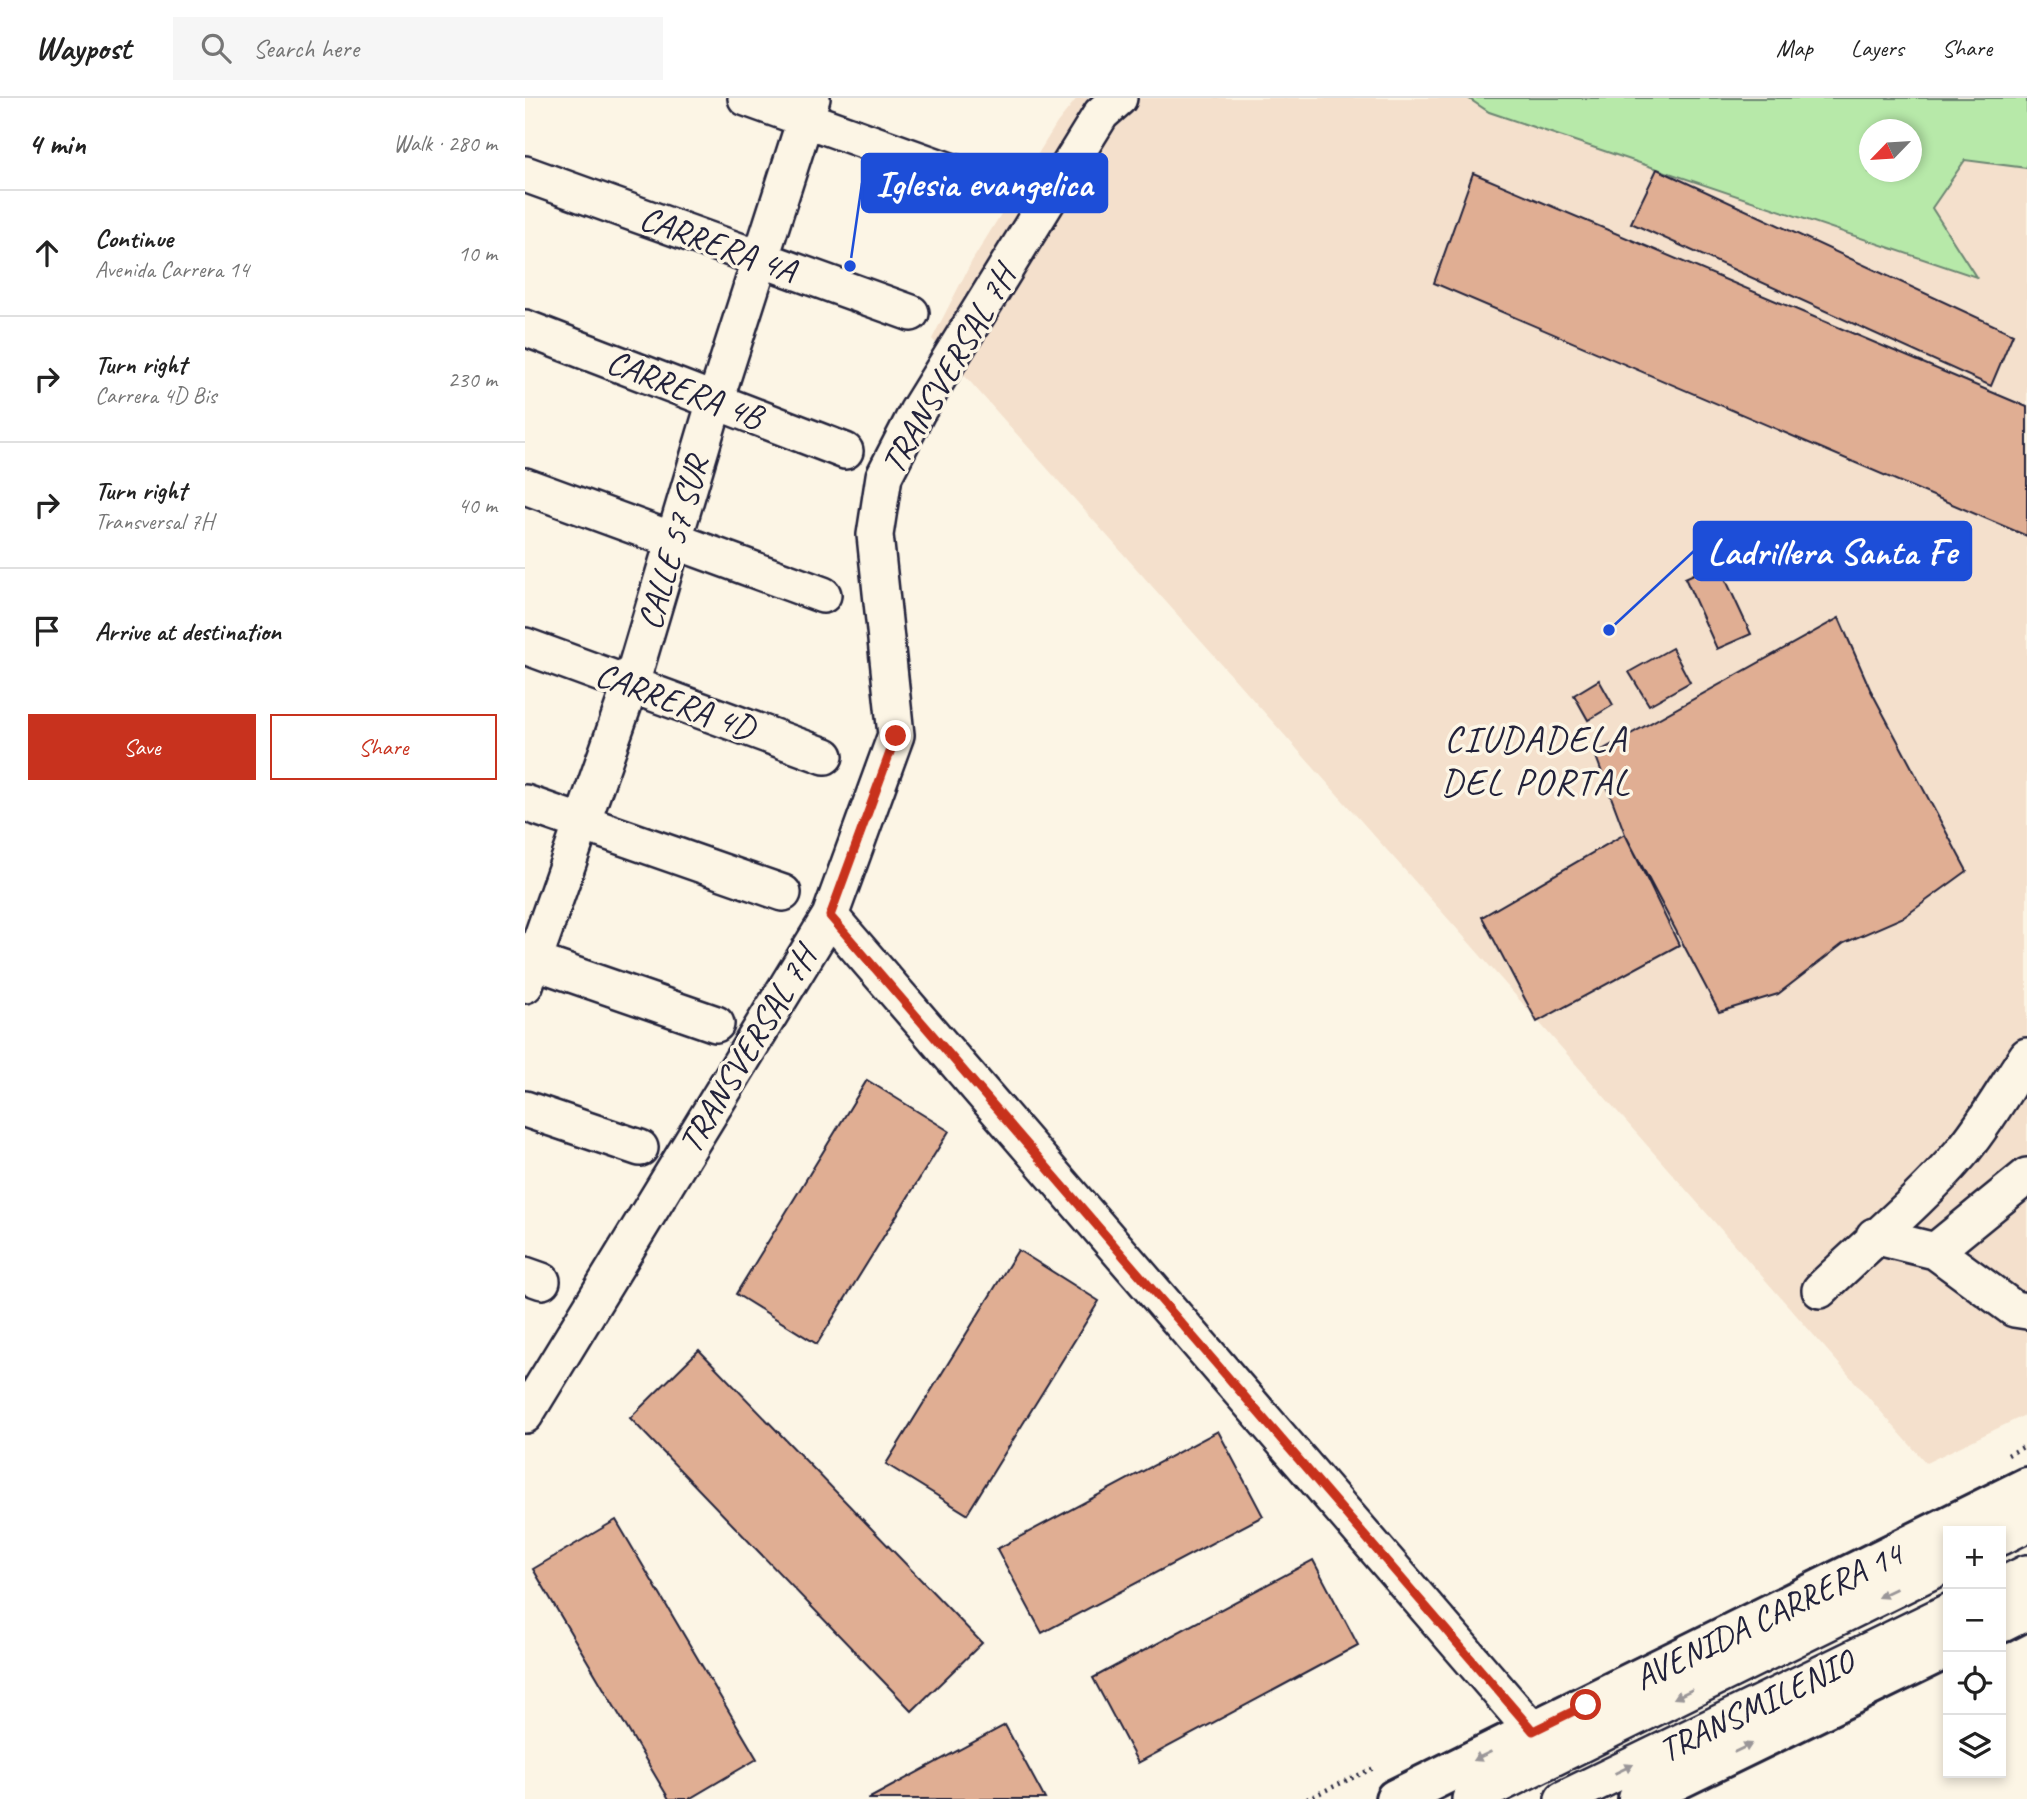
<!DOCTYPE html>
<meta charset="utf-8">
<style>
:root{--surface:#fff;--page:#f6f6f6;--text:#222;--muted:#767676;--line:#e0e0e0;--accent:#c8321e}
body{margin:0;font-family:Caveat,sans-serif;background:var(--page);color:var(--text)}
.controls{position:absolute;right:21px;bottom:21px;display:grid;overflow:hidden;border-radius:0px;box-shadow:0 4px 10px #0003}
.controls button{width:63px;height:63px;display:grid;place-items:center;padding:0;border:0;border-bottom:2px solid var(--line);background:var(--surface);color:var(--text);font:35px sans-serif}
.compass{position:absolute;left:1334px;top:21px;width:63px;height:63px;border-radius:50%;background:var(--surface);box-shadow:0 4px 10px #0003;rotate:245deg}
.stop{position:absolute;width:21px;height:21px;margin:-16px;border:5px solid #c8321e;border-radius:50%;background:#fff}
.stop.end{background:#c8321e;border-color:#fff;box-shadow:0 2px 7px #0008}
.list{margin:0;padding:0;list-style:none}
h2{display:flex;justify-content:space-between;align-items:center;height:91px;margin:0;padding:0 28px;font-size:30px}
h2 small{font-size:23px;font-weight:400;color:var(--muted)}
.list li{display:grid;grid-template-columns:46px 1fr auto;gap:21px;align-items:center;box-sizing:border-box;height:126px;padding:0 28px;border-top:2px solid var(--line)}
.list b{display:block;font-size:26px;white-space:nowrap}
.list p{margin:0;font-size:23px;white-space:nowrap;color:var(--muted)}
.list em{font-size:23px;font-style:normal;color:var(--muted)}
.actions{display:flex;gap:14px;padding:21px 28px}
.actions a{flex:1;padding:16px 0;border:2px solid var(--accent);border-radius:0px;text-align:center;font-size:24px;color:var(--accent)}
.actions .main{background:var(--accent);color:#fff}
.icon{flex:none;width:38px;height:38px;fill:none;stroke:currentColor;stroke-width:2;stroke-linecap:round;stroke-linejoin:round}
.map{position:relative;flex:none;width:1502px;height:1701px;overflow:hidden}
header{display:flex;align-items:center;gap:42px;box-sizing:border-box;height:98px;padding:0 35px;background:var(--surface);border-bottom:2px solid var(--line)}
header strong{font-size:33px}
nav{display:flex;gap:38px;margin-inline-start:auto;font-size:24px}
.search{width:490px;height:63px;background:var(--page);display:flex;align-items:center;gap:18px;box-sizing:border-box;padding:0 24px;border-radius:0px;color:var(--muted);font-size:26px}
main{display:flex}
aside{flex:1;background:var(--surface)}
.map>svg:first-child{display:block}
.built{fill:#f4e0cc;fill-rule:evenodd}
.green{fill:#b7e9a9;stroke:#6c8672;stroke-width:2;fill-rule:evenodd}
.building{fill:#e0ae93;stroke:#22223b;stroke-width:2}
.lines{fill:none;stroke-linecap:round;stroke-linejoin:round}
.minor-casing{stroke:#22223b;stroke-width:40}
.major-casing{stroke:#22223b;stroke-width:44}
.path{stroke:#22223b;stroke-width:4.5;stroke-dasharray:2 5;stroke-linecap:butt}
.minor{stroke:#fcf5e5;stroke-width:35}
.major{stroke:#fcf5e5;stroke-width:38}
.oneway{fill:#9a9698}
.route{stroke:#c8321e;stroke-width:9}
.labels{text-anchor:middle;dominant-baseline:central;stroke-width:7;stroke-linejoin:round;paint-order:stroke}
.street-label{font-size:35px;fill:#22223b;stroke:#fcf5e5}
.neighbourhood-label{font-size:37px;letter-spacing:2px;fill:#22223b;stroke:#fcf5e5}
.leader{fill:none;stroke:#1d4ed8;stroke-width:2.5}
.callout-dot{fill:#1d4ed8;stroke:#fcf5e5;stroke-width:2.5}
.callout{fill:#1d4ed8;stroke:#1d4ed8;stroke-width:2.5}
.callout-label{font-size:37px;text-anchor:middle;font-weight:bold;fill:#fff}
</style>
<header>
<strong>Waypost</strong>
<div class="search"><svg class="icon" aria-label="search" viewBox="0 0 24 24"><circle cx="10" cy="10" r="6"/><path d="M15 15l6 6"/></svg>Search here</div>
<nav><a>Map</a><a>Layers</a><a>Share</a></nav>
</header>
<main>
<aside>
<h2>4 min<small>Walk · 280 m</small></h2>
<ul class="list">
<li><svg class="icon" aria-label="ahead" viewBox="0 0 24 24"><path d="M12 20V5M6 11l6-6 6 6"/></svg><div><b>Continue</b><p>Avenida Carrera 14</p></div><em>10 m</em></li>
<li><svg class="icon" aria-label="right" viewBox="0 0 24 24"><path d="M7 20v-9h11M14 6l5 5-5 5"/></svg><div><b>Turn right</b><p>Carrera 4D Bis</p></div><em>230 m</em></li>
<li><svg class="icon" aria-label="right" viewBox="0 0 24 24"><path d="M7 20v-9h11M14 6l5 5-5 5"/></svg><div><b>Turn right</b><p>Transversal 7H</p></div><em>40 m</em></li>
<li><svg class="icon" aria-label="arrive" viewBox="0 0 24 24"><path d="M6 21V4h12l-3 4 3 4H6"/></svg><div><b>Arrive at destination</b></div></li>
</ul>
<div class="actions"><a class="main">Save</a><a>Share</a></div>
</aside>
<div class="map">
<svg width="1502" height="1701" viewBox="0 0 1502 1701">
<rect width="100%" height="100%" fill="#fcf5e5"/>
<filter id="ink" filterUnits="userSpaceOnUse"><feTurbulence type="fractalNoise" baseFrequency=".0143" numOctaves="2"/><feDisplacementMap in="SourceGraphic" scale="14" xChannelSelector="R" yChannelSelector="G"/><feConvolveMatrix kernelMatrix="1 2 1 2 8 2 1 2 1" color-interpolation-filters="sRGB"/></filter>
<g filter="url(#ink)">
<path class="built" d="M552,0H1502V1316L1401,1365L926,824L407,241L447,163L532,25ZM1344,32H1386V74H1344Z"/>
<path class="green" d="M943,0H1502V70L1440,62L1407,110L1451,179L964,14ZM1344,32H1386V74H1344Z"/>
<path class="building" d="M1132,71L1488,236L1466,288L1106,125Z
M948,75L1502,309V438L909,185Z
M1193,465L1226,536L1192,551L1160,480Z
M1314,520L1345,591L1442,773L1379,819L1319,845L1253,896L1194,914L1100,736L1070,656Z
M1147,550L1165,584L1124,607L1104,574Z
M1074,582L1088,607L1063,622L1049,597Z
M1100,736L1154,847L1012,924L957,819Z
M342,982L424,1033L292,1246L211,1196Z
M493,1152L574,1203L442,1416L361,1366Z
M174,1252L457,1545L387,1613L105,1320Z
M693,1333L738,1418L517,1535L472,1451Z
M91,1422L232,1661L164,1701H144L8,1471Z
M788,1462L833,1547L613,1665L568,1580Z
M480,1627L520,1701H343Z"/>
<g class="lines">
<defs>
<path id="minor" d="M221,0L464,87
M0,76L386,215
M0,230L320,353
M0,388L298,497
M0,548L300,658
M0,705L258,795
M305,818L1008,1633
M0,860L191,926
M0,887L106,586L190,303L287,0
M0,1011L115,1050
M1349,1138L1410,1153L1489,1211L1502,1213
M1410,1153L1502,1078
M0,1177L17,1183
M1295,1192C1341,1147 1392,1106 1435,1056C1460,1027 1480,990 1502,958
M0,1317L305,818L371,637L350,437L359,378L392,314L576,16L594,0
M1476,1439L1502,1426
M1476,1488L1502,1475
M945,1701L1423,1465
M1038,1701L1423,1514"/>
<path id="major" d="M1476,1525L1502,1512
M870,1701L1502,1389
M1113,1701L1423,1550"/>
</defs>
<use href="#minor" class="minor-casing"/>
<use href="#major" class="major-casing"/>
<path class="path" d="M1483,1357L1502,1347
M782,1701L851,1669"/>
<use href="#minor" class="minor"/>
<use href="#major" class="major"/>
</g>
<defs><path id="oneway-solid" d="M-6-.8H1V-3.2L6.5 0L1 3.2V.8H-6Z" transform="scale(1.75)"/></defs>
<g class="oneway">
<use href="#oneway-solid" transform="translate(1362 1495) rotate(154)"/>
<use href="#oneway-solid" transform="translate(1158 1596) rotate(154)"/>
<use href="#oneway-solid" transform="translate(1218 1650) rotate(-26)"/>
<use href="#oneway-solid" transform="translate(957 1658) rotate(154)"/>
<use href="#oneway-solid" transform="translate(1099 1671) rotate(-26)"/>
</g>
</g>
<g class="lines" filter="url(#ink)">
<path class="route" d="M371,638L305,818L1008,1633L1061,1607"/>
</g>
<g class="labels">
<g class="street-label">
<text transform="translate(193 146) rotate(20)">CARRERA 4A</text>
<text transform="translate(423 272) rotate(-60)">TRANSVERSAL 7H</text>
<text transform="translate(160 291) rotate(21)">CARRERA 4B</text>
<text transform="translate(148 445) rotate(-74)">CALLE 57 SUR</text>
<text transform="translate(150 603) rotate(20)">CARRERA 4D</text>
<text transform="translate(222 952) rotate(-59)">TRANSVERSAL 7H</text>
<text transform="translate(1243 1518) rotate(-26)">AVENIDA CARRERA 14</text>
<text transform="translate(1231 1608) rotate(-26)">TRANSMILENIO</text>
</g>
<g class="neighbourhood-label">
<text x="1011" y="640">CIUDADELA<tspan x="1011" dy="43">DEL PORTAL</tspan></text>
</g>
</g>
<path class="leader" d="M325 168L337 85M1084 532L1169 453"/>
<g class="callout-dot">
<circle cx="325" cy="168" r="7"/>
<circle cx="1084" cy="532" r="7"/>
</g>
<g class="callout">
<rect x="337" y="56" width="245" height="58" rx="7"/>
<rect x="1169" y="424" width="277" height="58" rx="7"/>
</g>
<g class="callout-label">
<text x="459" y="98">Iglesia evangelica</text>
<text x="1307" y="466">Ladrillera Santa Fe</text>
</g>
</svg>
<div class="controls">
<button>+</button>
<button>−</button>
<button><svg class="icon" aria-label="locate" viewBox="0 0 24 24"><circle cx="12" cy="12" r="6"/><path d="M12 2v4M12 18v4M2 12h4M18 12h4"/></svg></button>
<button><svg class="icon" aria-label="layers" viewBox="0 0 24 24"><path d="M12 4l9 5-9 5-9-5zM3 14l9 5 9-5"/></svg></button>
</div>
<svg class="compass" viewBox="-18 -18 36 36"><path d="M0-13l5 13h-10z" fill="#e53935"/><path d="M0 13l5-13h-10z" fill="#767676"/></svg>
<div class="stop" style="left:1061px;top:1607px"></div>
<div class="stop end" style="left:371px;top:638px"></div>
</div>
</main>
